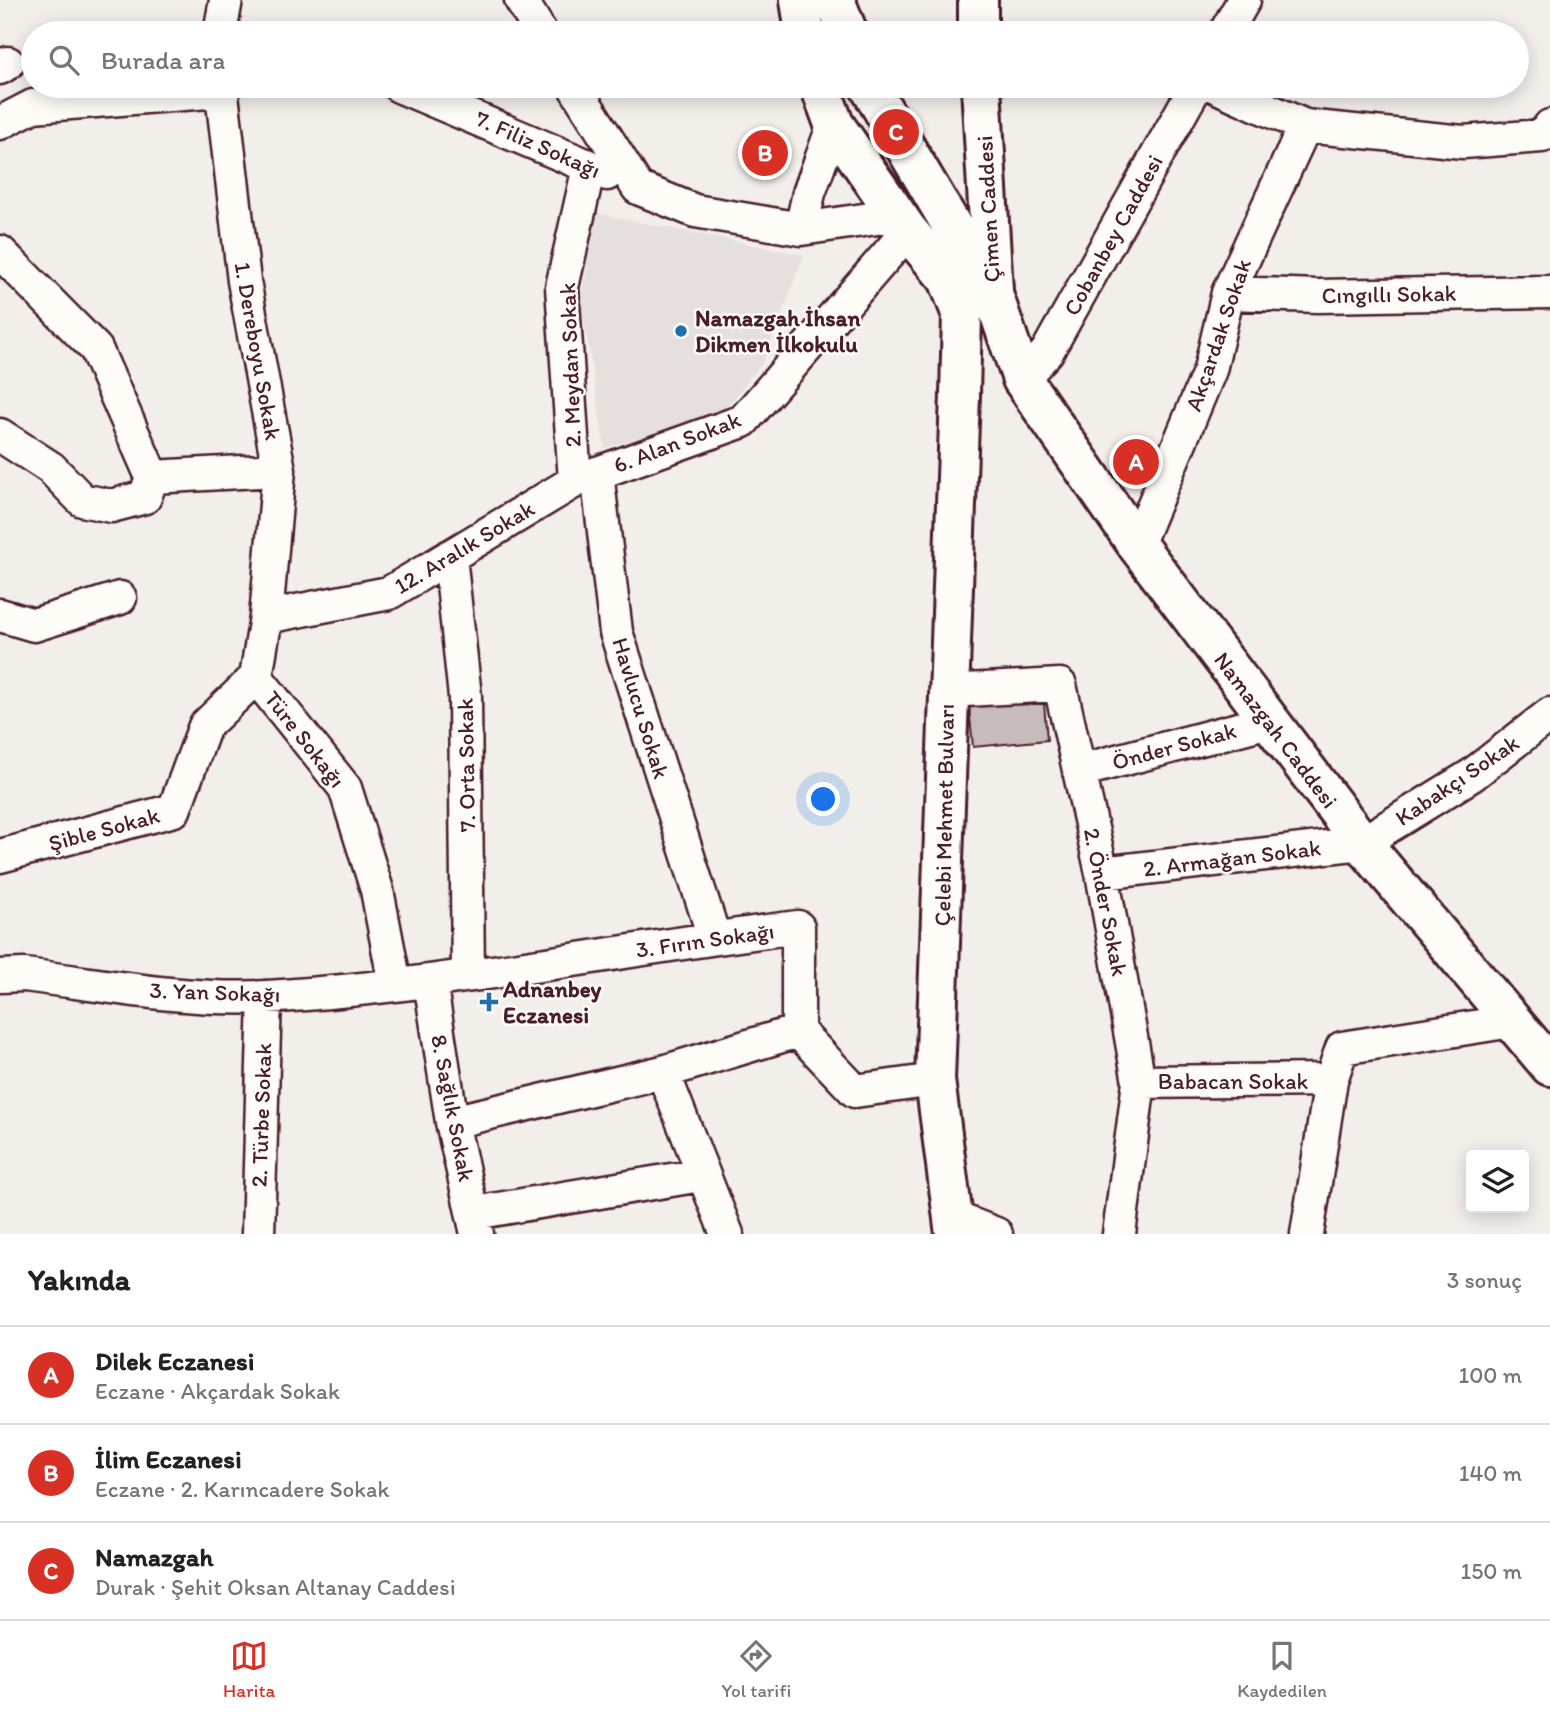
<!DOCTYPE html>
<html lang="tr">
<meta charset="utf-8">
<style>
:root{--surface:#fff;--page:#f2f2f2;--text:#222;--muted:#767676;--line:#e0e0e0;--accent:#d93025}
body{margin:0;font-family:Itim,sans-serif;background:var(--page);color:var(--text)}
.controls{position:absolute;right:21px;bottom:21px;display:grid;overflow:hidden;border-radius:7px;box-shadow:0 4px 18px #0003}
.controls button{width:63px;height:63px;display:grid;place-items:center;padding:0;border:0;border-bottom:2px solid var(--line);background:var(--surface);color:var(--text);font:35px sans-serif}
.you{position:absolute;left:824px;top:800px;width:24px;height:24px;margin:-18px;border:5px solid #fff;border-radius:50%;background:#1a73e8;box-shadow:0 0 0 10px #1a73e833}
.badge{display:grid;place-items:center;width:46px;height:46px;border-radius:50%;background:var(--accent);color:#fff;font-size:23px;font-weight:700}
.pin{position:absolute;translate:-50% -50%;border:4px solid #fff;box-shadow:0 2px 7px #0006}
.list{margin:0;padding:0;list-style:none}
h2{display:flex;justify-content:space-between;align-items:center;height:91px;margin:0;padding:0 28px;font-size:30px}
h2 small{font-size:23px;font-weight:400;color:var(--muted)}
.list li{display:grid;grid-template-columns:46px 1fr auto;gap:21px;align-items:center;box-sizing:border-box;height:98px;padding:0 28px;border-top:2px solid var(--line)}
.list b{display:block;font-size:26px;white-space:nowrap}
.list p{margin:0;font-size:23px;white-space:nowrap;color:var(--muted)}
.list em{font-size:23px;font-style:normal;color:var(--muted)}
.icon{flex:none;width:38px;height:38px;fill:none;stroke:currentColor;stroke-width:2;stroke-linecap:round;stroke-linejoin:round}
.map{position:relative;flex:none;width:1550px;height:1234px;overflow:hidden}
.search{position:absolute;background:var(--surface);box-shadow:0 4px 18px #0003;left:21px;right:21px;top:21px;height:77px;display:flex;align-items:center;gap:18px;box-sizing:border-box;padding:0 24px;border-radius:38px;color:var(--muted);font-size:26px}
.sheet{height:385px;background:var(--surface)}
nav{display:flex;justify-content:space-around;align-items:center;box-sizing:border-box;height:98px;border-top:2px solid var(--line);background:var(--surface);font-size:19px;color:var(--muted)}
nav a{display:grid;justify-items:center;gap:4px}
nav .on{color:var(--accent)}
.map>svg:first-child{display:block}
.built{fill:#e5dfdd}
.building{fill:#c8bbbb;stroke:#4a1f2b;stroke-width:2}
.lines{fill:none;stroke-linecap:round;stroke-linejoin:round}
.street-casing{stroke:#4a1f2b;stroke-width:37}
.secondary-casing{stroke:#4a1f2b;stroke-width:44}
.primary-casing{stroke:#4a1f2b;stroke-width:44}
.street{stroke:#fdfcf7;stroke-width:32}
.secondary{stroke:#fdfcf7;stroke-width:38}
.primary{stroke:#fdfcf7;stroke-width:38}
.poi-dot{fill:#1f6fb2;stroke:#fdfcf7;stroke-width:2.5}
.labels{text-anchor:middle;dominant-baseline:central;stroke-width:5;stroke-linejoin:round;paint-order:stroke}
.street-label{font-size:23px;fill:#4a1f2b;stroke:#fdfcf7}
.poi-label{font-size:23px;font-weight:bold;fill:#4a1f2b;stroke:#fdfcf7;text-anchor:start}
</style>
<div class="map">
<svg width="1550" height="1234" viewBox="0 0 1550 1234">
<rect width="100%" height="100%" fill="#f2efeb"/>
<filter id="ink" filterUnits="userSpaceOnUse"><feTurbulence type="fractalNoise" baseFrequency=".0143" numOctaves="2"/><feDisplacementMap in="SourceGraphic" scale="14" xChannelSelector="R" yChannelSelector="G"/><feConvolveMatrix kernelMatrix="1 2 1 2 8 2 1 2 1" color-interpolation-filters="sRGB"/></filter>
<g filter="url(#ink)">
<path class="built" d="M595,213L804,255L763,362L723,412L605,448L581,300Z"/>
<path class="building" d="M1043,691L1047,740L973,747L968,698Z"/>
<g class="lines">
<defs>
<path id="street" d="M521,0L541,33
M220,33L226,0
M1225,33L1244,0
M0,68L8,63
M221,86L244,281L279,470L266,617L256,677L345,788L377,890L395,984
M399,86L607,174
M574,86L638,188L695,211L801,229L898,215
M1215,86L1305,126L1463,142L1542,136L1550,126
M0,123L33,106L221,91
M801,229L809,193L834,124
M0,252L96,349L152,477L279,470
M1228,293L1318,296L1550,292
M1022,379L1047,352L1196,86
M0,435L51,468L82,500L111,506L145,497L152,477
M597,473L616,632L714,937
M575,481L562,287L589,167
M1137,545L1210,370L1228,293L1305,126
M450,556L465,697L468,975
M0,615L34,625L120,598
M266,617L389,593L575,481L743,421L908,231
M947,691L1060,685L1102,873L1139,1082L1119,1234
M1079,771L1269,721
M0,856L174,810L205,726L256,677
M1102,873L1362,843L1472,775L1550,714
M0,976L24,975C104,985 186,1001 267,997C445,986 621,949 798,927V1031L855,1091L935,1080
M430,981L452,1122L477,1234
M663,1072L727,1234
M1139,1082L1331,1080
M452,1122L663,1072L798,1031
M474,1213L701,1175
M952,1217L996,1234
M258,1234L265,997
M1307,1234L1331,1080L1342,1048L1512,1021"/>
<path id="secondary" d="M800,0L805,33
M835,0L848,33
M978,33V0
M820,86L834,124L908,231L948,279L962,315L960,395
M869,86L994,297L1022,379L1137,545L1362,843L1550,1066
M981,86L993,290"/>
<path id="primary" d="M955,1234L935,1080L960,395"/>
</defs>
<use href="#street" class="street-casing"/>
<use href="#secondary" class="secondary-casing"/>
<use href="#primary" class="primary-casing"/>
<use href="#street" class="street"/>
<use href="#secondary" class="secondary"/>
<use href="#primary" class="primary"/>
</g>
</g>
<g class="poi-dot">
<circle cx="681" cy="331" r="7"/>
<path d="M485.5 991.5h7v7h7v7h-7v7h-7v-7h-7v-7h7z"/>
</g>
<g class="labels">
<g class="street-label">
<text transform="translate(538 144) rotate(24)">7. Filiz Sokağı</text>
<text transform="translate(988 209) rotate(-93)">Çimen Caddesi</text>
<text transform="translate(1113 235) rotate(-61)">Cobanbey Caddesi</text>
<text transform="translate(1389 294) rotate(-1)">Cıngıllı Sokak</text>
<text transform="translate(1218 335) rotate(-71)">Akçardak Sokak</text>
<text transform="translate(258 351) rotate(80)">1. Dereboyu Sokak</text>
<text transform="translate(570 365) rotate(-92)">2. Meydan Sokak</text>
<text transform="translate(677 442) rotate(-21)">6. Alan Sokak</text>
<text transform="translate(464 547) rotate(-31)">12. Aralık Sokak</text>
<text transform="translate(641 708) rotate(73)">Havlucu Sokak</text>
<text transform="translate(1276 730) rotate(53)">Namazgah Caddesi</text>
<text transform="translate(305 739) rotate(52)">Türe Sokağı</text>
<text transform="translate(1174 746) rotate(-15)">Önder Sokak</text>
<text transform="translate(466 765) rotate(-91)">7. Orta Sokak</text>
<text transform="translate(1457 780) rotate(-34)">Kabakçı Sokak</text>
<text transform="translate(944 815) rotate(-89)">Çelebi Mehmet Bulvarı</text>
<text transform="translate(104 829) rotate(-15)">Şible Sokak</text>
<text transform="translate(1232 858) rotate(-7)">2. Armağan Sokak</text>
<text transform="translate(1106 902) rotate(79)">2. Önder Sokak</text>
<text transform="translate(705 940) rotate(-8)">3. Fırın Sokağı</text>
<text transform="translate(215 992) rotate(2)">3. Yan Sokağı</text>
<text x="1233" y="1081">Babacan Sokak</text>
<text transform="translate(453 1108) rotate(79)">8. Sağlık Sokak</text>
<text transform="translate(261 1115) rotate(-88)">2. Türbe Sokak</text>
</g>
<g class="poi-label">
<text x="695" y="318">Namazgah İhsan<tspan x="695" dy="26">Dikmen İlkokulu</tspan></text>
<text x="503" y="989">Adnanbey<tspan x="503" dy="26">Eczanesi</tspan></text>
</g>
</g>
</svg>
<div class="controls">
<button><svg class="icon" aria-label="layers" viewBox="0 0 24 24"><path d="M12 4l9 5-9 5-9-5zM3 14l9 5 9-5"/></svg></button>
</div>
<div class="you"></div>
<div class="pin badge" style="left:1136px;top:462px">A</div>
<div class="pin badge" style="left:765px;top:153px">B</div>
<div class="pin badge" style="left:896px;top:132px">C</div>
<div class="search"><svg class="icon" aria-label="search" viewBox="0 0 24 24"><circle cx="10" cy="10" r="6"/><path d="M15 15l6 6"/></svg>Burada ara</div>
</div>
<section class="sheet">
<h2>Yakında<small>3 sonuç</small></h2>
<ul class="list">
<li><span class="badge">A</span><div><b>Dilek Eczanesi</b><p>Eczane · Akçardak Sokak</p></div><em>100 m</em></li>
<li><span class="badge">B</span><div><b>İlim Eczanesi</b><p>Eczane · 2. Karıncadere Sokak</p></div><em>140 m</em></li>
<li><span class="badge">C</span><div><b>Namazgah</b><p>Durak · Şehit Oksan Altanay Caddesi</p></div><em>150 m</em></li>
</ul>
</section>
<nav>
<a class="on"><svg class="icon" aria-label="map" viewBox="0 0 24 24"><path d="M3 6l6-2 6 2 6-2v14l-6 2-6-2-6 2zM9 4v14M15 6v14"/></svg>Harita</a>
<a><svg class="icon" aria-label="directions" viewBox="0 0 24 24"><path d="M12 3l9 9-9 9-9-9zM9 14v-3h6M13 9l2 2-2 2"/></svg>Yol tarifi</a>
<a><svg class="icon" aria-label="saved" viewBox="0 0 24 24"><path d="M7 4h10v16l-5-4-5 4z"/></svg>Kaydedilen</a>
</nav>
